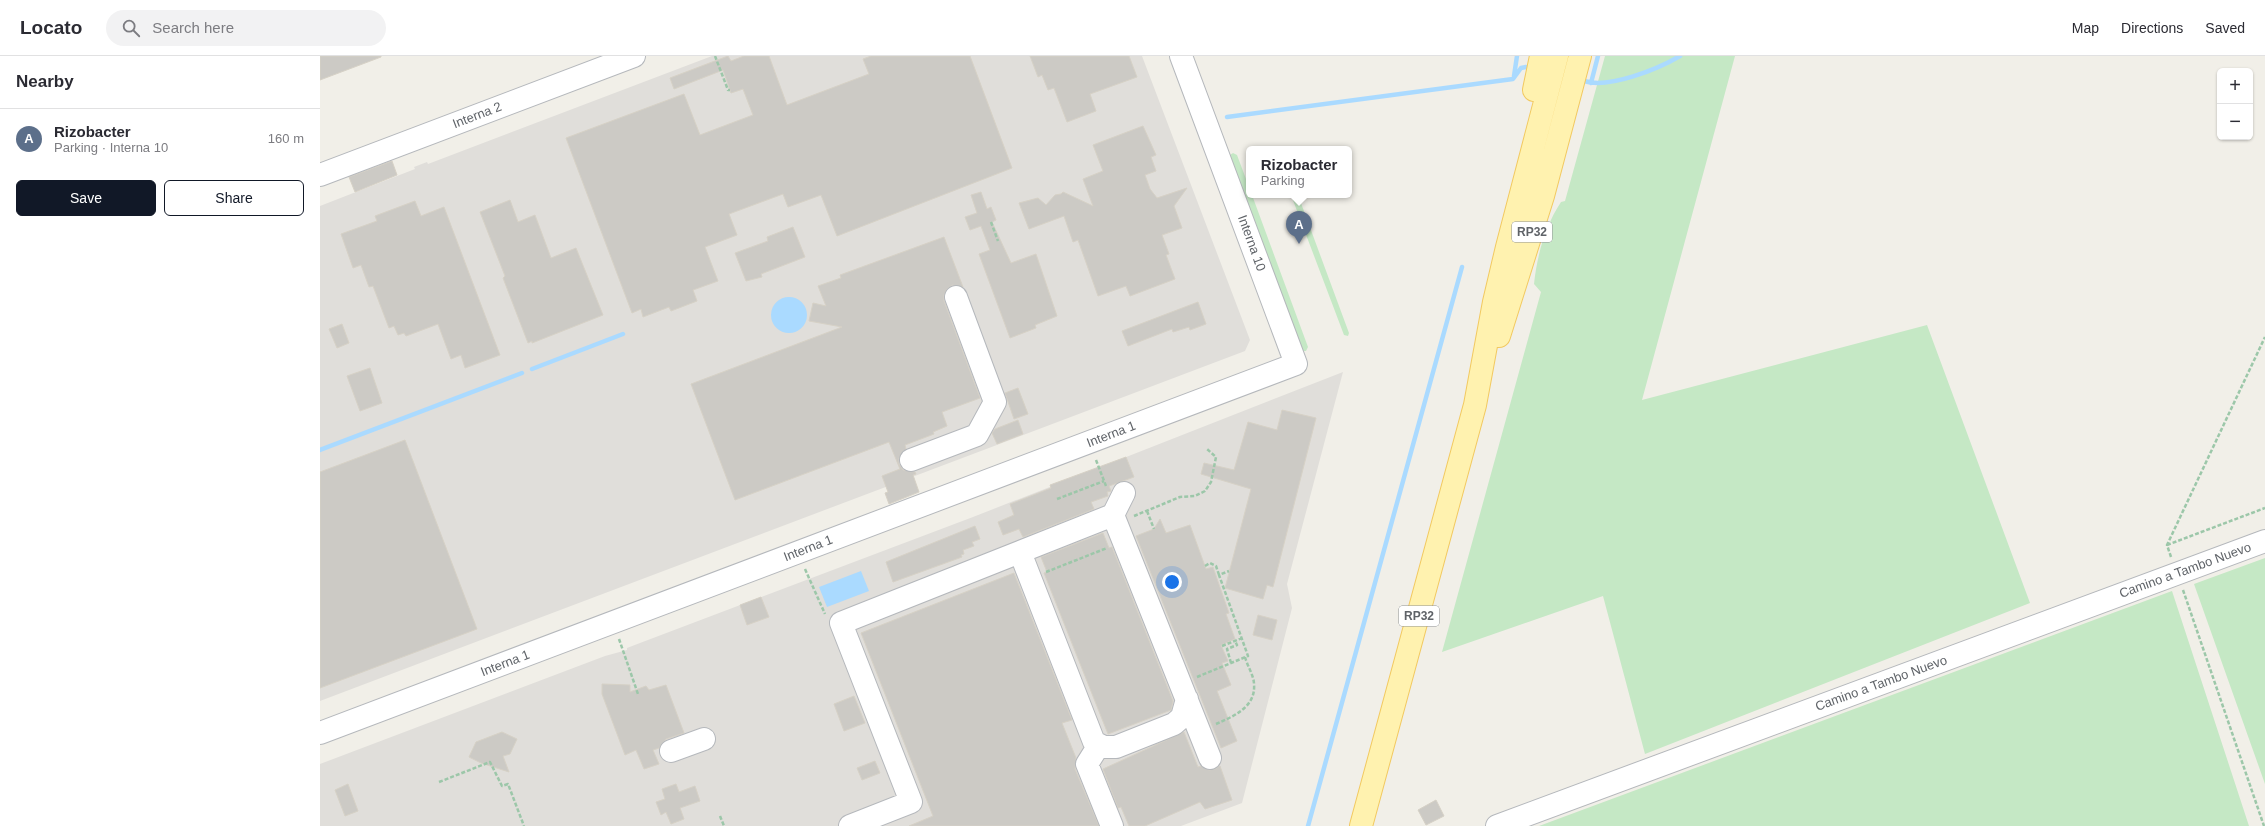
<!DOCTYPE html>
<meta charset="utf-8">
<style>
:root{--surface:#fff;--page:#f2f2f3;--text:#2b2b33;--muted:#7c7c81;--line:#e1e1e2;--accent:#111827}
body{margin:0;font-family:Arial,sans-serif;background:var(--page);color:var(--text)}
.controls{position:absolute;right:12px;top:12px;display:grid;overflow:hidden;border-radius:6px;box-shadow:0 1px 3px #0004}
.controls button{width:36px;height:36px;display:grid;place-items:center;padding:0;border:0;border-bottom:1px solid var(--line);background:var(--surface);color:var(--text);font:20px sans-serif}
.you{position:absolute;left:852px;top:526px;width:14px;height:14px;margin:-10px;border:3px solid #fff;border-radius:50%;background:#1a73e8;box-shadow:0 0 0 6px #1a73e833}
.badge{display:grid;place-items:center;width:26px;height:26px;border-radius:50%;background:var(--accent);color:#fff;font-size:13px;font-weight:700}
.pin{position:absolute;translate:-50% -33px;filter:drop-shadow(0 1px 2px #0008)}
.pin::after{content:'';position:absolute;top:21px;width:14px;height:12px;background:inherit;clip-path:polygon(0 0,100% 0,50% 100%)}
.popup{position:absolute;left:926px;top:90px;width:106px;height:52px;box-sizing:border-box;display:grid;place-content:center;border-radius:6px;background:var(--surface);filter:drop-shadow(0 1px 3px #0005);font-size:13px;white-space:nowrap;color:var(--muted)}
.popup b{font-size:15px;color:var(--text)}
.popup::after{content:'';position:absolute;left:50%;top:100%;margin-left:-8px;border:8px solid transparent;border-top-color:var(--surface)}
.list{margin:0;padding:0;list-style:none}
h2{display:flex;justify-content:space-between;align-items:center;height:52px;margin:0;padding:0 16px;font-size:17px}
h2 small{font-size:13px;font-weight:400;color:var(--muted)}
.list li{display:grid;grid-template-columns:26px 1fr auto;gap:12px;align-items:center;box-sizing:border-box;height:60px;padding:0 16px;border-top:1px solid var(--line)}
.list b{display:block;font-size:15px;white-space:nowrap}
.list p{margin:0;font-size:13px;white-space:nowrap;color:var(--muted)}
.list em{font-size:13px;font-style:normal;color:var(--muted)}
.actions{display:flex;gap:8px;padding:12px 16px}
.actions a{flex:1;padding:9px 0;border:1px solid var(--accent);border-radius:6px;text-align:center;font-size:14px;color:var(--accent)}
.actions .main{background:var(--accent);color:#fff}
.icon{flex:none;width:22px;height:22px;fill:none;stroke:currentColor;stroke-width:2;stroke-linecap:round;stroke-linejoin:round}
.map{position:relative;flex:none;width:1945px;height:770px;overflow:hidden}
header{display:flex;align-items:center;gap:24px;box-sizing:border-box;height:56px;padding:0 20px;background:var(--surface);border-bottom:1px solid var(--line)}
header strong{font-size:19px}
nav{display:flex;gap:22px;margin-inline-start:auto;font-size:14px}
.search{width:280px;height:36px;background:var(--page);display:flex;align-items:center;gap:10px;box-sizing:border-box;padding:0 14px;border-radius:22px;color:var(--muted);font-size:15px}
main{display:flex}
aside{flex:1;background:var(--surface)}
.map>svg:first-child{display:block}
.industrial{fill:#e0deda}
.green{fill:#c5e8c5}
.water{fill:#aadaff}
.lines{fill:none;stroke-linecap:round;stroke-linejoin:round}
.stream{stroke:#aadaff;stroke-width:4.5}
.building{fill:#cccac5;stroke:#d6d1c6}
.minor-casing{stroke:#b5b8bc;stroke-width:24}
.major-casing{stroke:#f2c960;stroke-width:24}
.path{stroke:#9cc7a9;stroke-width:2.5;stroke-dasharray:4 2;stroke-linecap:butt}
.minor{stroke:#fff;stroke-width:22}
.major{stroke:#fff2af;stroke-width:22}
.labels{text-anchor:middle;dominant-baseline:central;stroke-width:3.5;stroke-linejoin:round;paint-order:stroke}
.shield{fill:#fff;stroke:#8f9295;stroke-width:1}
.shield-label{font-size:12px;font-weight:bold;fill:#5f6368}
.street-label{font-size:13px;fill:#5f6368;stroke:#fff}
</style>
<header>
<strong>Locato</strong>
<div class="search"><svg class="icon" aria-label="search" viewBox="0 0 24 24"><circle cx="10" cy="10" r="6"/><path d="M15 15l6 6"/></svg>Search here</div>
<nav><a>Map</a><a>Directions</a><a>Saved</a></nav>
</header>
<main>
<aside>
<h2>Nearby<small></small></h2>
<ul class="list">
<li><span class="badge" style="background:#5c6f8a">A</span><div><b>Rizobacter</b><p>Parking · Interna 10</p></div><em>160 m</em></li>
</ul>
<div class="actions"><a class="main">Save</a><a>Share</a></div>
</aside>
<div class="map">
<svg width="1945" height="770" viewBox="0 0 1945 770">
<rect width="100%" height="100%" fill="#f1efe8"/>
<path class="industrial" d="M392,0H822L930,284L925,295L0,645V150L95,113L94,111L107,106L108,108Z
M1023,316L967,528L972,552L922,747L861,770H0V708L285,600L307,594V592L320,587L653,461Z"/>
<path class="green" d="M1285,0H1415L1322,344L1607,269L1710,547L1325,698L1283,540L1122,596L1221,236L1214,228C1217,200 1225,170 1241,146L1245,145Z
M913,97L917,99L929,131V139H932L988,291L986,295H982L910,99Z
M971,139H978L1029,277L1028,280L1024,279Z
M1945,502V728L1874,528Z
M1852,535L1929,770H1219Z"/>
<path class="water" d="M451 259a18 18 0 1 1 36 0a18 18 0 1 1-36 0Z
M541,515L549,535L507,551L499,531Z"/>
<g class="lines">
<path class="stream" d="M1194,20L1197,0
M1264,25C1289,33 1338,13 1360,0
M1271,27L1278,0
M907,61L1193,23L1201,12L1206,11
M212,313L303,278
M0,394L202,317
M988,770L1142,211"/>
</g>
<path class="building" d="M0,0H61V1L0,24Z
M408,0L411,5L424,0H449L467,49L549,18L543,3L551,0H650L692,112L517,180L501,139L468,151L463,138L409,158L417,179L385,191L398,225L373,234L377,245L351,255L349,251L323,261L321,253L312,257L246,82L364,38L380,79L433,59L423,33L411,37L403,14L354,33L350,22Z
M710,0H809L817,21L770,38L776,55L747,66L734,32L728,34L722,19L718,21Z
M823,70L836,99L831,101L836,115L825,119L830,133L837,142L867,132L854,150L862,172L842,179L849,198L846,199L855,223L810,240L806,230L778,240L758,184L753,186L744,160L709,173L699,147L718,142L726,149L735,139L741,138L743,136L773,150L763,123L783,115L773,89Z
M72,105L77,119L35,136L29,121Z
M661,136L667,153L671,151L676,164L672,166L691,207L716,198L737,260L715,269L716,272L690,282L659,198L670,194L661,170L650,174L645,161L657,157L651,139Z
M190,144L198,166L215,159L231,202L256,192L283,259L212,287V285L208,287L183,222L185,220L160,156Z
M95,145L101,160L124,151L180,299L145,312L141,299L131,303L118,268L86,280L84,277L78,279L74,270L69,272L53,230L49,231L41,209L33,212L21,178L57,165L55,160Z
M473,171L485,201L441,218L442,221L426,225L415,197L448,185L447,181Z
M624,181L643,231L632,229L627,233L624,239V245L660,342L622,356L627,370L613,376L614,378L585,389L586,393L579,402V408L583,414L595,416L596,418L593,419L599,436L569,448L565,437L568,436L562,420L580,413L569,386L415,444L371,328L522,271L489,265L493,247L506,250L498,230L521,222L520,219Z
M878,246L886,268L870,274L869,271L853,276L852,273L808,290L802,275Z
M22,268L29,287L17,292L9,273Z
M50,312L62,347L40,355L27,320Z
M698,332L708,358L694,363L685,337Z
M962,354L996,362L953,531L947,529L943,543L905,532L931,433L881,418L884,407L914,414L928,366L957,374Z
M698,364L703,378L677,388L672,377L675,373Z
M85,384L157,573L0,632V416Z
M806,401L814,421L789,430L791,435L787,436L788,440L771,446L774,453L703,481L699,473L683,479L678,466L694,459L690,448L731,432L730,429Z
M840,463L846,477L870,469L886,513L893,511L909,557L906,558L915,583L901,589L908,605L902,607L911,629L897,635L917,685L901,692L816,480L834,473Z
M655,470L660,483L652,486L654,490L643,494L644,498L641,499L642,501L573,526L566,506Z
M783,477L789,492L792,491L853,645L851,654L788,678L724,517L727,516L721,501Z
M694,517L752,664L742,667L756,702L755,713L779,770H589L613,760L541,577Z
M441,541L449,561L427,569L420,549Z
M938,559L957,564L952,584L933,579Z
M282,628L310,629V636L326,630L329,634L346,629L364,677L346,683L339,692L333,694L339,708L324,713L316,694L305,699L282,638Z
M534,640L545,667L524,675L514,648Z
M182,676L197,683L190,698L183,700L189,716L161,707L149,701L156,686Z
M864,676L878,711L881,710L889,714L895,713L900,710L912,744L885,753L880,746L825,770H809L801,751L798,752L783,713Z
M555,705L560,717L542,724L537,712Z
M28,728L38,755L25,760L15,734Z
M356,728L359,736L375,730L380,745L360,752L364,763L351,768L346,756L341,759L336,746L345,743L342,733Z
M1116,744L1124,760L1106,769L1098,754Z"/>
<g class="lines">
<defs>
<path id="minor" d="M0,119L314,0
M591,404L657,379L675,346L636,241
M793,459L890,702
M700,496L774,686L784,691H796L854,668L862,661L867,643
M0,677L976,308L861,0
M779,689L767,708L792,770
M351,695L384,683
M530,770L591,746L521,567L793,459L804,437
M1177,770L1945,485"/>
<path id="major" d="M1214,34L1221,0
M1179,280L1223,140L1260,0
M1041,770L1155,349L1174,246L1187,191L1237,0"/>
</defs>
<use href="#minor" class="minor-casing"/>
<use href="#major" class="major-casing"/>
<path class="path" d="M395,0L408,34H410
M671,166L678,185
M776,404L786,430
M737,443L784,425
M827,455L834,473
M814,460L860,441L875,440L885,435L891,426L896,401L887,393
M1847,489L1945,452
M1851,501L1847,489L1945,281
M885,510L890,507L896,510L899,519
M485,513L505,558
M726,516L787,492
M1863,534L1944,770
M299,583L318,638
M902,590L922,582
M911,607L907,593L917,589L915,585
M877,621L928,600L899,519L909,515
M896,668C914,660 936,651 934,628C934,620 927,609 925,601
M119,726L170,706L182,730L188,728L204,770
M400,760L404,770"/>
<use href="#minor" class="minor"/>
<use href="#major" class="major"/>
</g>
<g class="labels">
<g class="shield">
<rect x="1192" y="166" width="40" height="20" rx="3"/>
<rect x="1079" y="550" width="40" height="20" rx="3"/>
</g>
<g class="shield-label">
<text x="1212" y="176">RP32</text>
<text x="1099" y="560">RP32</text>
</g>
<g class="street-label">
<text transform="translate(157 59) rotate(-21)">Interna 2</text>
<text transform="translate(932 187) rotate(70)">Interna 10</text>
<text transform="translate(791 378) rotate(-21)">Interna 1</text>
<text transform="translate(488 492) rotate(-21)">Interna 1</text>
<text transform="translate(1865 514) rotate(-20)">Camino a Tambo Nuevo</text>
<text transform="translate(185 607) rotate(-21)">Interna 1</text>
<text transform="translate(1561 627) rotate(-20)">Camino a Tambo Nuevo</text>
</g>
</g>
</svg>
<div class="controls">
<button>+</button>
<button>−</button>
</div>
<div class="you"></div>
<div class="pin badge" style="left:979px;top:188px;background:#5c6f8a">A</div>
<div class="popup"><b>Rizobacter</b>Parking</div>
</div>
</main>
